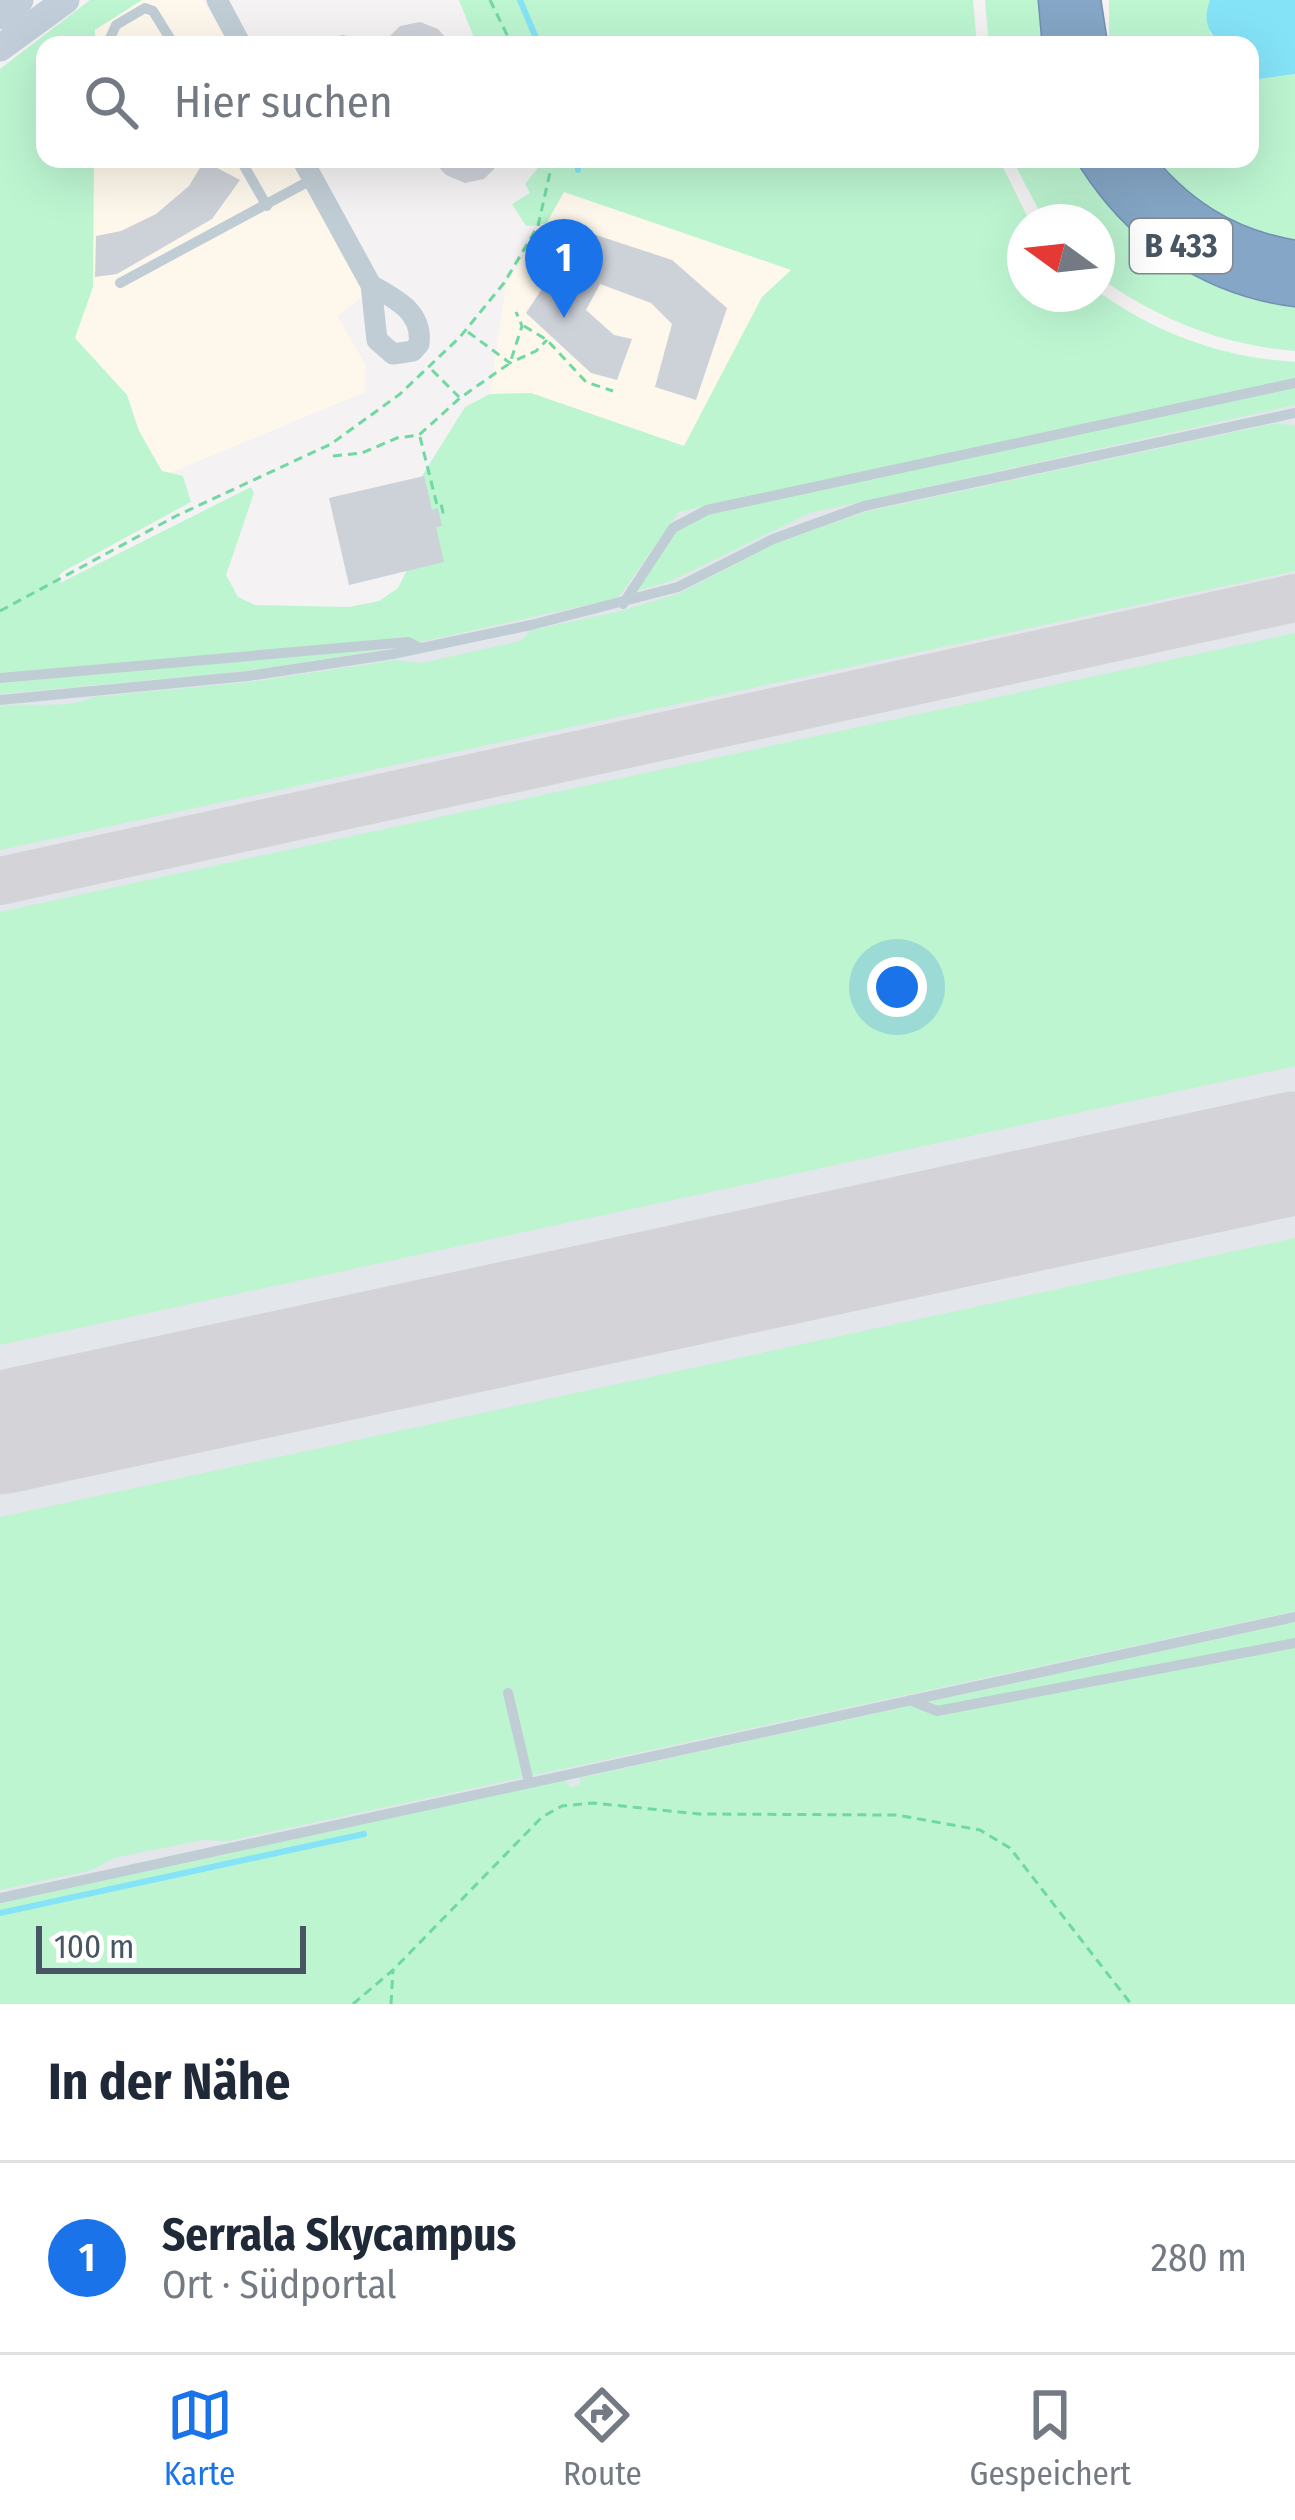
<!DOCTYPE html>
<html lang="de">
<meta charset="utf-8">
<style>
:root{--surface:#fff;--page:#f6f6f7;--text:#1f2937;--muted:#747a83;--line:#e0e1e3;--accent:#1a73e8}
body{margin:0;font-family:"Fira Sans Condensed",sans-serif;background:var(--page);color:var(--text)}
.compass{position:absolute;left:1007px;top:204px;width:108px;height:108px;border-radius:50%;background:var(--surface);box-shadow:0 12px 48px #0002;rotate:285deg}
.scale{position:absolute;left:36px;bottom:30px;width:270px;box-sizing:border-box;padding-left:12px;border:6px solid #475662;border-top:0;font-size:33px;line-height:42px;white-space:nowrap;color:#475662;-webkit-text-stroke:9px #fff;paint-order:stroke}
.you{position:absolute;left:897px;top:987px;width:42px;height:42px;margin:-30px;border:9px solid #fff;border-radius:50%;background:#1a73e8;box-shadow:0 0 0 18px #1a73e833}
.badge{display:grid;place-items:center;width:78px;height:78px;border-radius:50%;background:var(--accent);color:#fff;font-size:39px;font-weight:700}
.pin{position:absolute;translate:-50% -99px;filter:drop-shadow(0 3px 6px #0008)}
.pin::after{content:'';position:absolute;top:63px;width:42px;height:36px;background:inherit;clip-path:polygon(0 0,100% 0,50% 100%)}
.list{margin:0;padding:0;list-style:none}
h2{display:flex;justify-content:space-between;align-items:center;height:156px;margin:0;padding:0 48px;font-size:51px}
h2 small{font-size:39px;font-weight:400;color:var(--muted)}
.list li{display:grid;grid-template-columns:78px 1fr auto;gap:36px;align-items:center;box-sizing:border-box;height:192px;padding:0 48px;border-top:3px solid var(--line)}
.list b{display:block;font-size:45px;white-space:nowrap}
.list p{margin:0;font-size:39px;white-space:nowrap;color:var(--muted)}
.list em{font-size:39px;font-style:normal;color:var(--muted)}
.icon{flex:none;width:66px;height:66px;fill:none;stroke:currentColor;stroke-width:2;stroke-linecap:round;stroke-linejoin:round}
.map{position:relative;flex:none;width:1295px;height:2004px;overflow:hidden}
.search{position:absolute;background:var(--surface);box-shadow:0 12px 48px #0002;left:36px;right:36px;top:36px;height:132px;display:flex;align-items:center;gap:30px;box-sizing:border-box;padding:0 42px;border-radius:24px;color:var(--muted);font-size:45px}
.sheet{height:348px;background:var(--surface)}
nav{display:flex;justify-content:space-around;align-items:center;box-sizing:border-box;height:168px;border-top:3px solid var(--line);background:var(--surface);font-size:33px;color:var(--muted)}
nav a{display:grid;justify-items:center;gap:6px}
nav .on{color:var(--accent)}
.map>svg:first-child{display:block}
.commercial{fill:#fef8ec}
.airport{fill:#e3e6ea}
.green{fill:#bdf5d1}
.water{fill:#85e3f7}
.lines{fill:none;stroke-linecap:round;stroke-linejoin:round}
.stream{stroke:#85e3f7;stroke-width:6}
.taxiway{stroke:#d4d4d8;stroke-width:48}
.runway{stroke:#d4d4d8;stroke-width:123}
.building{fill:#cdd1d8}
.highway-casing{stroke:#7091b2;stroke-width:39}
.path{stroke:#70d8a1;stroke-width:3;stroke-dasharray:9 6;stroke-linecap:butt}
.lane{stroke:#c1cdd5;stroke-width:10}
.street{stroke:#c1cdd5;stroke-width:21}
.secondary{stroke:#c1ceda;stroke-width:27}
.highway{stroke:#85a6c6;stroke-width:36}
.labels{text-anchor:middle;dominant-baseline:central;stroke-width:12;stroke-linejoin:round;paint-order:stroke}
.shield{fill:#fff;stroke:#7e8991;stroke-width:3}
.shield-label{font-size:33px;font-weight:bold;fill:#475662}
</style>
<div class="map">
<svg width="1295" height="2004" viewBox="0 0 1295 2004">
<rect width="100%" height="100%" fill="#f4f2f2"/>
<path class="commercial" d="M121,0H203L229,45H76Z
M75,159H292L360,285L362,297L337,316L365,364V392L172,472H162L139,431L127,395L75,338Z
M563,191L792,270L762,297L684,446L531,393L490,394L506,285Z"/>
<path class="airport" d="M1295,379V1646L544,1792L0,1931V673L622,589L679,512Z"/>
<path class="green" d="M90,0H142L95,30V45H45V159H94L93,287L75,338L127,395L139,431L162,471L183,476L191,502L64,571L59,575L60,583L251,487L254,493L226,575L238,597L255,605L349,607L379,601L398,588L411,562L417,484L465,407L490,394L531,393L684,446L762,297L791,270L564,192L546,224L526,226L512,204L530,193L525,184L537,169V159H999L1030,222H1025V294H1097V291C1158,334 1220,357 1295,362V379L679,512L618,598L393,648L247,671L0,694V69Z
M459,0H973L977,45H477Z
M985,0H1047L1050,45H989Z
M1109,0H1210V33L1220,45H1109Z
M1295,74V244C1229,225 1199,210 1152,159H1250V76L1260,79Z
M1012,159H1080L1295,303V351C1224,345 1166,322 1107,283L1097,275V222H1045Z
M1295,386V405L810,513L673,580L634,592L667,540L692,518Z
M1272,424L1295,425V571L0,850V706C30,702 67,710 93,697L250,682L395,660L422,663L520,641L532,630L621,611L680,593L776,543L865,512Z
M1295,633V1066L0,1345V912Z
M1295,1238V1611L228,1841L202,1840L113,1858L92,1870L0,1890V1517Z
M1295,1622V2004H0V1903L566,1780L570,1787L579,1785L580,1778Z"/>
<path class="water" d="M1210,0H1295V74L1260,79L1250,76V45H1220C1207,29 1203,20 1210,0Z"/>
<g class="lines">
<path class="stream" d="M520,0L539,45
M576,159L578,170
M0,1913L364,1834"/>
<path class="taxiway" d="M0,881L1295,598"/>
<path class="runway" d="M0,1433L1295,1153"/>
</g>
<path class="building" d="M420,22L438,29L452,45H381L400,26Z
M431,159H504L484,179L465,183L446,175Z
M204,161L240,180L212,219L117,274L95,277L96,236L121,231L156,214L189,186Z
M581,230L672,260L727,308L696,400L655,387L672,324L651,303L600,284L586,310L614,335L632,339L617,380L591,373L526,313Z
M424,476L432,510L438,508L442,526L436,527L444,562L349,585L329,498Z"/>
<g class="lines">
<defs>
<path id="highway" d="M1057,0L1061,45
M1082,0L1089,45
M1097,159C1143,230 1211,277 1295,288
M1132,159C1174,214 1226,248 1295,259"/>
</defs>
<use href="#highway" class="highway-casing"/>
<path class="path" d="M490,0L512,45
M524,326L547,340L586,382L613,391
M468,332L510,363L536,351L547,340
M432,370L459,397
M420,437L437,505L441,504L443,512L439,513
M333,456L362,453L397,438L419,435L460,398L510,363L522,326L516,312
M0,611L176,516L331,444L400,394L460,337L504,283L538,226L553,159
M353,2004L393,1970L542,1817L562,1806L593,1803L699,1814L897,1815L980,1830L1010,1848L1131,2004
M391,2004L393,1970"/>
<path class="lane" d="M107,45L116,25L145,8L153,11L174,45
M330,45L343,40
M240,159L267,206
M120,283L313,179
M623,604L673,528L707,510L1295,383
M0,678L408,642L420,648
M0,700L248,676L393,654L531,625L678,587L773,539L864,506L1295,413
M508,1693L529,1782
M910,1700L937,1711L1295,1643
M0,1898L1295,1617"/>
<path class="street" d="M217,0L241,45
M302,159L371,285L377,340L393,354L413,351L419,344C423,312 396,299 371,285"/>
<path class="secondary" d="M0,16L20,0
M0,48L66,0"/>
<use href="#highway" class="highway"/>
</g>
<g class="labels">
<rect class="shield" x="1130" y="219" width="102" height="54" rx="9"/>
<g class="shield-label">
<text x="1181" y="246">B 433</text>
</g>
</g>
</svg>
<svg class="compass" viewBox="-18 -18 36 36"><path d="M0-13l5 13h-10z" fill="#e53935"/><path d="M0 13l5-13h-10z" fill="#747a83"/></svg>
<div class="scale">100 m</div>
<div class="you"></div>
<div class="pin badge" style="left:564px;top:318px">1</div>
<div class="search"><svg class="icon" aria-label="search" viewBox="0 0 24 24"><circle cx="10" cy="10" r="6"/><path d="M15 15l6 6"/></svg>Hier suchen</div>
</div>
<section class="sheet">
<h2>In der Nähe<small></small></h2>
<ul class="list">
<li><span class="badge">1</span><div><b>Serrala Skycampus</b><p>Ort · Südportal</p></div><em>280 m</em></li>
</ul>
</section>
<nav>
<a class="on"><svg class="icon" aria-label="map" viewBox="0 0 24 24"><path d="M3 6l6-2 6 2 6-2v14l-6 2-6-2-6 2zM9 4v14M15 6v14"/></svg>Karte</a>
<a><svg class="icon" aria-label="directions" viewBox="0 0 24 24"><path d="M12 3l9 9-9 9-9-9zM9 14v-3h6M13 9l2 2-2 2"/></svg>Route</a>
<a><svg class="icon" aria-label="saved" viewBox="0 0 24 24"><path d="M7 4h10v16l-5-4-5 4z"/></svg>Gespeichert</a>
</nav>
